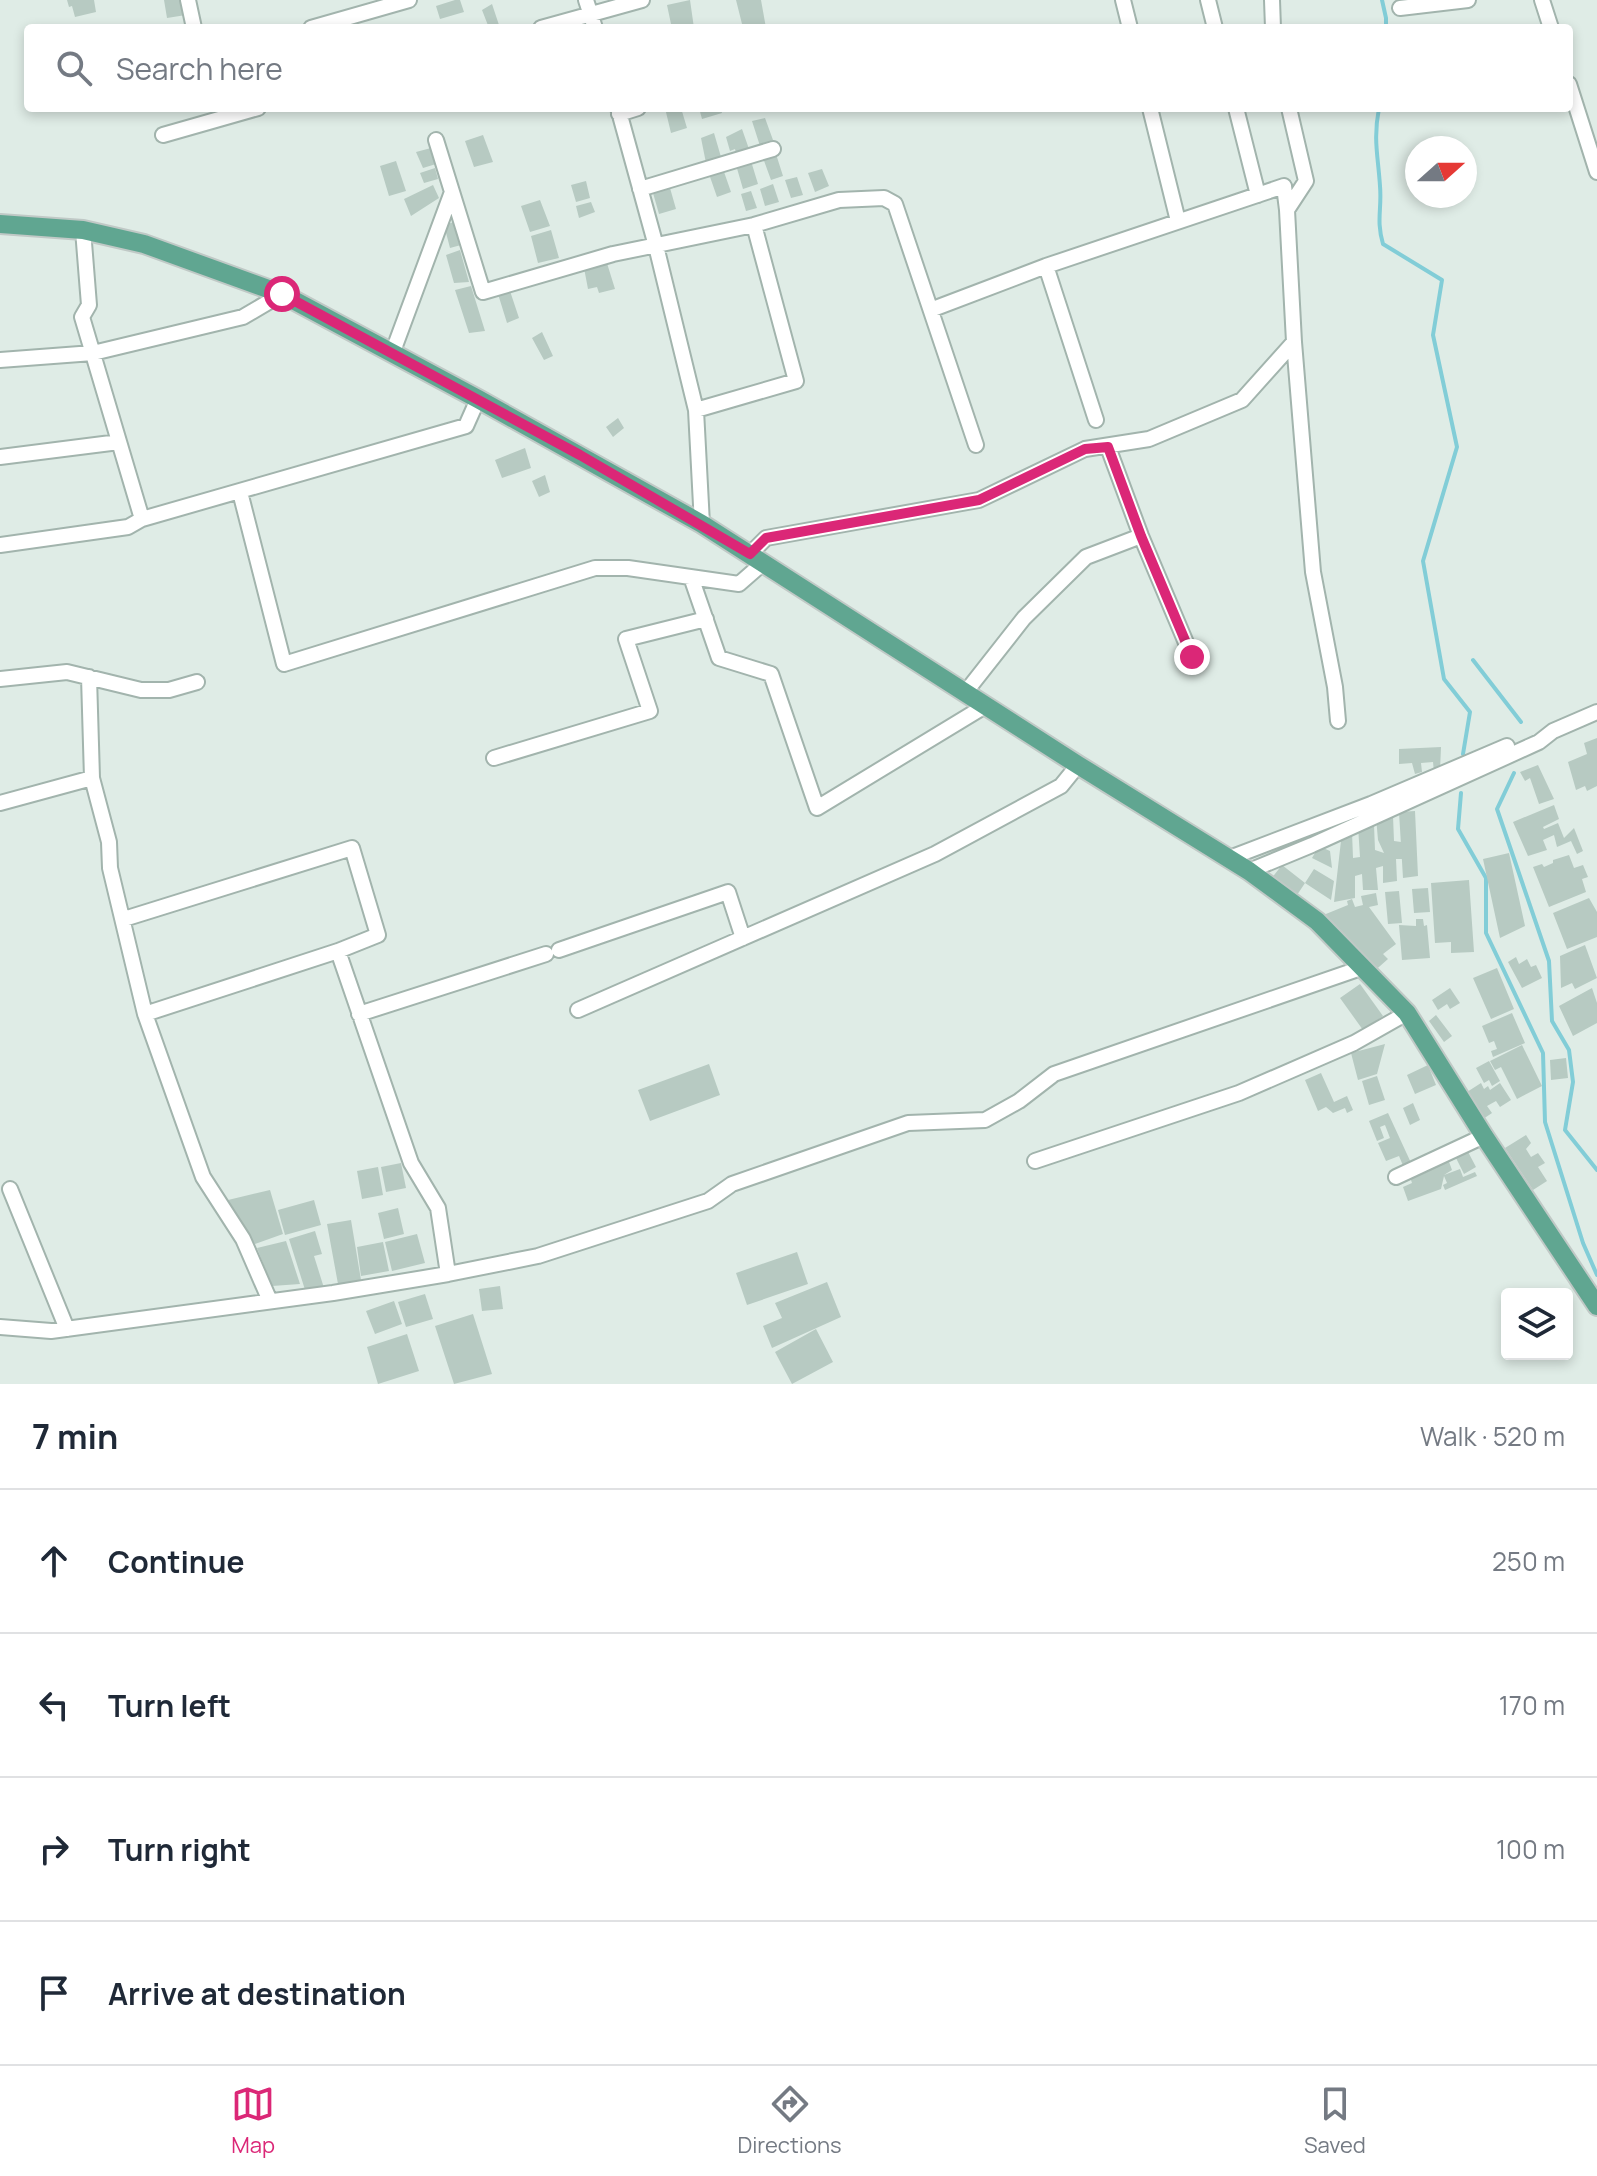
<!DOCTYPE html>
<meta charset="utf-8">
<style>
:root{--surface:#fff;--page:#f6f6f7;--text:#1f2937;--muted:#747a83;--line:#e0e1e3;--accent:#db2777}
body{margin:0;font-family:Manrope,sans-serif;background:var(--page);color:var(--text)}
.controls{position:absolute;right:24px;bottom:24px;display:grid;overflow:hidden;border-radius:8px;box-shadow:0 4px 12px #0003}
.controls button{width:72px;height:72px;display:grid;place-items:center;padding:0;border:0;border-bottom:2px solid var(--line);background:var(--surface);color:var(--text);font:40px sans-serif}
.compass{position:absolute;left:1405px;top:136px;width:72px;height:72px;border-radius:50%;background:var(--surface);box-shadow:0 4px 12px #0003;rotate:69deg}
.stop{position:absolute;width:24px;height:24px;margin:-18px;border:6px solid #db2777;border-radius:50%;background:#fff}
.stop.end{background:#db2777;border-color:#fff;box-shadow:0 2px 8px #0008}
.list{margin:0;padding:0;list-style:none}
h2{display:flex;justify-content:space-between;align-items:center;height:104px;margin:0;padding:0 32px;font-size:34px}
h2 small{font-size:26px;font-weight:400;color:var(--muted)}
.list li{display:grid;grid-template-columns:52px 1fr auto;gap:24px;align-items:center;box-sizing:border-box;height:144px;padding:0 32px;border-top:2px solid var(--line)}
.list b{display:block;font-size:30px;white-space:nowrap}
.list em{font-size:26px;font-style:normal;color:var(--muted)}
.icon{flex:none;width:44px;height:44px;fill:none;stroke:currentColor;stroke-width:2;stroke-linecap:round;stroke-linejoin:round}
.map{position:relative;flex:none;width:1597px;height:1384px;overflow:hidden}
.search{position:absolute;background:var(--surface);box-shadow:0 4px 12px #0003;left:24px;right:24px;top:24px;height:88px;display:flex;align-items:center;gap:20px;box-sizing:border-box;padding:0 28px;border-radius:8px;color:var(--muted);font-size:30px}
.sheet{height:680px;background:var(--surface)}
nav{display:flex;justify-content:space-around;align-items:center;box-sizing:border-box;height:112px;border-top:2px solid var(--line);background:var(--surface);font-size:22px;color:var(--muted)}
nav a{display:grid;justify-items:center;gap:4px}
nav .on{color:var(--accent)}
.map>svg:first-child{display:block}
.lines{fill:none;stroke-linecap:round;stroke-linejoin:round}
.stream{stroke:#82cdd7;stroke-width:4}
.building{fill:#b7cac2}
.minor-casing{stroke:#a2b4ad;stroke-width:18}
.major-casing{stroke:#c0c9c6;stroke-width:22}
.minor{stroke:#fff;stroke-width:14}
.major{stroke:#60a691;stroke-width:18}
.route{stroke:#db2777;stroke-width:10}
</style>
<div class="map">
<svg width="1597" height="1384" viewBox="0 0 1597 1384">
<rect width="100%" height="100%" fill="#dfece6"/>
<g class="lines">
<path class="stream" d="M1382,0L1386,18V28
M1379,108C1373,140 1378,155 1380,186C1382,209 1376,220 1383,244L1442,280L1433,335L1457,447L1423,561L1444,679L1470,712L1463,754
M1473,660L1521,722
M1514,773L1497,809L1549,961L1552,1021L1569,1050L1573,1082L1565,1130L1597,1170
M1461,793L1458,829L1486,878V933L1543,1053L1545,1122L1583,1243L1597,1275"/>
</g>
<path class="building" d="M67,0H94L96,12L75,17L72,6L69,7Z
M164,0H184L186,15L167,18Z
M455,0H460L464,12L440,19L436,6Z
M690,0L694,28H661L671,24L667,5Z
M736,0H761L766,28H743Z
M492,4L499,25L489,28L482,10Z
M665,108H681L687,128L671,133Z
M699,108H721L722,113L702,119Z
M765,118L773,140L760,146L752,121Z
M742,129L749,149L736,153L735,149L730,151L726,137Z
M714,133L721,157L706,163L701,138Z
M483,135L493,162L474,167L465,141Z
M431,148L436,164L423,168L416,152Z
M776,154L783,176L771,180L763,158Z
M396,161L406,191L389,196L380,166Z
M751,161L758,184L743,189L736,165Z
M435,168L438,179L424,183L420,173Z
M723,169L731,192L717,197L709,174Z
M822,169L829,186L815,192L808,173Z
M797,177L803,195L791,198L785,180Z
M586,181L590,198L576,202L571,185Z
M773,184L779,202L765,206L760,189Z
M433,185L439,198L411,216L404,199Z
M670,188L676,209L659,214L653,193Z
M751,191L757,208L746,211L741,194Z
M540,200L550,226L530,232L521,206Z
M591,202L595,212L579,218L576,206Z
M454,222L461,245L450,248L444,225Z
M551,230L559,258L538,263L531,236Z
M460,250L469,282L454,283L446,255Z
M606,260L615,289L599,293L597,287L588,289L584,268Z
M471,286L485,331L469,333L455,290Z
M510,291L519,318L507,323L498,294Z
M542,332L553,356L544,360L532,338Z
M618,418L624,428L613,437L606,427Z
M525,448L531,468L502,478L495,460Z
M545,475L550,492L539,497L532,481Z
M1597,738V786L1587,791L1585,786L1576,790L1568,762L1587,754L1584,743Z
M1441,747L1440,771L1434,772L1433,762L1421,763L1422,772L1415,774L1412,763L1399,764V749Z
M1538,765L1554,799L1539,804L1530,778L1525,781L1520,772Z
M1554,805L1559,819L1543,827L1544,829L1558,823L1564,838L1574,828L1583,851L1577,854L1571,841L1557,847L1554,835L1543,840L1547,850L1528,856L1513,822Z
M1415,811L1418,876L1403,878L1399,812Z
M1393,816L1394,841L1401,842L1402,859H1396L1397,881L1383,883V866L1376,868L1378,890H1363L1362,874L1355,876V898L1334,902L1342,832H1352L1353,858L1360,857L1358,826L1374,825L1375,850L1384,853L1378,840L1376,817Z
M1319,846L1330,851L1332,868L1312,858Z
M1509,853L1525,926L1500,938L1483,859Z
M1569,855L1574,868L1583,865L1588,877L1582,879L1586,892L1549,907L1533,867L1542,864L1544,867L1553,863V860Z
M1282,865L1305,883L1314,869L1334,881L1331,900L1305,883L1295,898L1271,879Z
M1469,880L1474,952L1451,953V942L1435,943L1431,883Z
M1428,888L1430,912L1414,913L1412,889Z
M1399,891L1402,923L1388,924L1385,892Z
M1376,893L1378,905L1369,907L1396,944L1383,954L1388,959L1371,974L1321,916L1348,905L1347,901L1352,899L1355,907L1363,905L1361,896Z
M1589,898L1597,912V937L1567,949L1553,913Z
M1416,919H1423L1424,926L1427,925L1430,958L1402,960L1399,925L1416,926Z
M1585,945L1597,978L1575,989L1572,983L1561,988L1560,956Z
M1516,957L1519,964L1527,959L1531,967L1536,965L1542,978L1522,988L1508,962Z
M1497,968L1514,1009L1491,1019L1473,978Z
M1360,984L1383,1016L1363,1030L1340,998Z
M1450,988L1460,1003L1450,1009L1447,1004L1438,1010L1432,1000Z
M1592,988L1597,1003V1023L1573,1036L1559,1006Z
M1512,1013L1525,1043L1493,1057L1491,1051L1497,1049L1494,1041L1489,1043L1482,1026Z
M1436,1015L1452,1036L1444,1042L1429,1021Z
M1385,1044L1377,1074L1358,1080L1351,1053Z
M1522,1045L1542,1086L1517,1099L1501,1067L1495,1070L1490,1061Z
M1566,1058L1568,1078L1551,1080L1550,1060Z
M1489,1061L1500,1081L1492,1086L1489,1080L1484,1083L1476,1068Z
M709,1064L720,1095L650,1121L638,1090Z
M1428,1065L1436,1085L1415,1094L1407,1075Z
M1321,1073L1334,1102L1347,1096L1353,1110L1347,1113L1345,1108L1333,1113L1326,1107L1318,1111L1305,1080Z
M1377,1076L1385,1100L1369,1105L1362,1081Z
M1481,1083L1484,1089L1488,1086L1490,1090L1500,1083L1511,1100L1500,1107L1496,1101L1487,1106L1492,1113L1483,1119L1467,1092Z
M1413,1103L1420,1120L1410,1125L1403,1108Z
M1388,1113L1412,1165L1404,1168L1399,1156L1386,1161L1378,1143L1390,1138L1385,1125L1380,1127L1384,1138L1377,1141L1369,1121Z
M1526,1135L1531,1143L1526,1149L1531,1157L1538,1153L1545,1163L1538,1167L1547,1181L1533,1190L1505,1148Z
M1466,1148L1476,1167L1464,1174L1454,1154Z
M1448,1159L1452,1170L1444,1175L1460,1169L1463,1177L1475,1172L1477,1176L1445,1190L1443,1185L1447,1183L1444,1176L1441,1189L1408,1201L1403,1187L1412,1183L1409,1174Z
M401,1163L406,1188L386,1192L381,1167Z
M378,1167L383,1195L362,1199L357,1171Z
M270,1190L283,1234L255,1244L228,1200Z
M314,1200L321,1225L285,1235L278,1210Z
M398,1208L404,1234L384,1239L378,1213Z
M351,1220L361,1280L338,1284L327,1224Z
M315,1231L322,1254L314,1256L324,1288L306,1293L289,1239Z
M417,1234L425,1263L392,1271L385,1242Z
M286,1241L300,1284L272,1286L257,1248Z
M383,1242L389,1271L361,1276L357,1247Z
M797,1252L808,1284L747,1305L736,1273Z
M827,1282L841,1317L772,1348L763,1326L782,1318L775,1303Z
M500,1286L503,1309L482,1311L479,1289Z
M425,1294L433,1319L406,1327L398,1302Z
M394,1301L402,1324L375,1334L366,1311Z
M473,1314L492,1374L454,1384L435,1326Z
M816,1329L833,1362L792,1384L775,1352Z
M407,1334L419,1371L378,1384L367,1347Z"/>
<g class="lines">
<defs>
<path id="minor" d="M188,0L194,28
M586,0L595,28
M1123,0L1130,28
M1208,0L1215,28
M1272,0L1273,28
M1542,0L1551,28
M1400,8L1468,0
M311,28L409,0
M541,28L642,0
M1569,84L1597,172
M618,108L656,246L696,410L702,524
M1150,108L1178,221
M1236,108L1258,195
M1289,108L1306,181L1287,210L1294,342L1313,572L1335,687L1338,721
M619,114L638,108
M163,135L258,108
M436,140L483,292L613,254L754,225L839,200L884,198L895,204L976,445
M640,189L773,149
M83,230L89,305L82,317L142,519
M1046,266L1096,420
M933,309L1046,266L1284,186L1287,210
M392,354L452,192
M0,360L93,353L243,317L282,294
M696,410L796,381L754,225
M1108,447L1141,536L1192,657
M0,457L119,442
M240,492L284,664L595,568H628L739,584L763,563
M0,545L128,527L142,519L466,426L478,399
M750,554L766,538L979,500L1085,449L1149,439L1242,400L1294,342
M691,577L719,658L771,674L817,808L985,706
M89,677L92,778L109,842L110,868L145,1014L203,1177L243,1239L270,1301
M0,679L67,672L141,690H169L197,682
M965,693L1024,618L1086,557L1141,536
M494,758L650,711L626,639L706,619
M0,803L92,778
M1227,859L1371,804L1507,746
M1249,871L1312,845L1539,742L1553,731L1597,712
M124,919L352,848L378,935L338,951L145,1014
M559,950L728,892L743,938
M338,951L411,1163L438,1208L448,1274
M578,1010L935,854L1061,786L1078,765
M359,1014L546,954
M1035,1161L1239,1093L1354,1043L1407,1013
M1396,1177L1484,1136
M10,1189L67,1329
M0,1327L51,1331L333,1293L448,1274L538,1256L708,1201L732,1184L908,1123L985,1120L1019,1101L1054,1074L1364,967"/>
<path id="major" d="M0,224L83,230L144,244L282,294L478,399L702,524L1078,765L1249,871L1317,921L1407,1013L1484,1136L1597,1306"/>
</defs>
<use href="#minor" class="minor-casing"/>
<use href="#major" class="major-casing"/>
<use href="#minor" class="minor"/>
<use href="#major" class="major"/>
</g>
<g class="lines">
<path class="route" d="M282,294L580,455L750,554L766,538L979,500L1085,449L1108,447L1141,536L1192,657"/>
</g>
</svg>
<div class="controls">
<button><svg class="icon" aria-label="layers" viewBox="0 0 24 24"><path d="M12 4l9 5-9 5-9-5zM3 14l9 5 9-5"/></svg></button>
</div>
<svg class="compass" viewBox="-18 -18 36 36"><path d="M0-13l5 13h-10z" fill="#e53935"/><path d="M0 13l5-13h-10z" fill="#747a83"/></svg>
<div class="stop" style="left:282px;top:294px"></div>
<div class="stop end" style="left:1192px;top:657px"></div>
<div class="search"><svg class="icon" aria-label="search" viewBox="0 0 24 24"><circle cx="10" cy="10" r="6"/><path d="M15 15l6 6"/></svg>Search here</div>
</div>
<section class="sheet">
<h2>7 min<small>Walk · 520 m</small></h2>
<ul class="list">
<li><svg class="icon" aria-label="ahead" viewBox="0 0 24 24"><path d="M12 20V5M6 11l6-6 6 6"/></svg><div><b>Continue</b></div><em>250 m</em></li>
<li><svg class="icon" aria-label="left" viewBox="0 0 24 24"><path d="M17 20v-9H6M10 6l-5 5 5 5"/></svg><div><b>Turn left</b></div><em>170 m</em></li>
<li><svg class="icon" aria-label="right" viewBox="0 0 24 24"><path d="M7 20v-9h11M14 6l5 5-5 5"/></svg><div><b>Turn right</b></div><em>100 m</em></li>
<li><svg class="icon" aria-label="arrive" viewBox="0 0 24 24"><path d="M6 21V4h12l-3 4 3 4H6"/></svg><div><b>Arrive at destination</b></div></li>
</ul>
</section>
<nav>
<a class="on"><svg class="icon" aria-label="map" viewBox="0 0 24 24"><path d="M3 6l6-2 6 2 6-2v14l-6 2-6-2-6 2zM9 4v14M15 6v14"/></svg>Map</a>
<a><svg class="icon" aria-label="directions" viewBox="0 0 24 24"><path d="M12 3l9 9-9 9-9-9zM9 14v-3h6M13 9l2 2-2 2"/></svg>Directions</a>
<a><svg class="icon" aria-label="saved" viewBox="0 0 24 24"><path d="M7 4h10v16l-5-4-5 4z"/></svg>Saved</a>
</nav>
